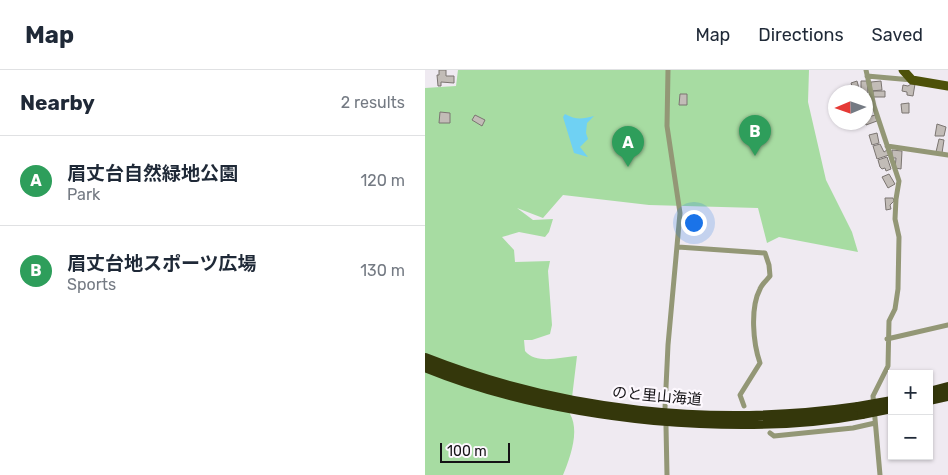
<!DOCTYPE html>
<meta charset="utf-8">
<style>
:root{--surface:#fff;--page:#f2f2f3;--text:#1f2937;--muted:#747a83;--line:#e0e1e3;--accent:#1a73e8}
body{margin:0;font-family:Rubik,"Noto Sans JP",sans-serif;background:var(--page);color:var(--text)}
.controls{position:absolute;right:15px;bottom:15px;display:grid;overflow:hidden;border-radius:0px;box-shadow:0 1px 4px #0004}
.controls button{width:45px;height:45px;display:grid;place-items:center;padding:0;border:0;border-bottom:1px solid var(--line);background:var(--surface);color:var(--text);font:25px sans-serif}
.compass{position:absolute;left:403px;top:15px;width:45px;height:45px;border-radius:50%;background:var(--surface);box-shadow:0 1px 4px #0004;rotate:268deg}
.scale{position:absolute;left:15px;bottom:12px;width:70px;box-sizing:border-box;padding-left:5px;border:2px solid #151316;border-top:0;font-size:14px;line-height:18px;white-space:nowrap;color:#151316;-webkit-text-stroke:4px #fdf8fe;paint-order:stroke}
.you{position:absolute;left:268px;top:152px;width:18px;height:18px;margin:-12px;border:4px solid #fff;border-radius:50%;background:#1a73e8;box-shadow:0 0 0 8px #1a73e833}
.badge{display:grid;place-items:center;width:32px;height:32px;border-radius:50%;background:var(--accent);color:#fff;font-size:16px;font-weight:700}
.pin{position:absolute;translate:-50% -41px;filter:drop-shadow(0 1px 2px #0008)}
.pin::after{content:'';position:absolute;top:26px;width:18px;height:15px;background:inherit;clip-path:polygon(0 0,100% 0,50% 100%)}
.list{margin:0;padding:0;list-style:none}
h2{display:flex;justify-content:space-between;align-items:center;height:65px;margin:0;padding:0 20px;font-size:21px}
h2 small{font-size:16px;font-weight:400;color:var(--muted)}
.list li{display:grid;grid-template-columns:32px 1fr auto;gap:15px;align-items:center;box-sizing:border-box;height:90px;padding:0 20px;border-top:1px solid var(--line)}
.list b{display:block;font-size:19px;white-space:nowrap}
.list p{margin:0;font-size:16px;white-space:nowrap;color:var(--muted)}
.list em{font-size:16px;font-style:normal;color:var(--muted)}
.map{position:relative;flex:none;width:523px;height:405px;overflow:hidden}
header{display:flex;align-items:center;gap:30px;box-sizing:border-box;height:70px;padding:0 25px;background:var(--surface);border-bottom:1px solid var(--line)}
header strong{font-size:24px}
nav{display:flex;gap:28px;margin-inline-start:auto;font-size:18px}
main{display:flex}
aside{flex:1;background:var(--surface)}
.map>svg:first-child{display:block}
.green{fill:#a7dca2}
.water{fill:#6fd1f3}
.building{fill:#c2bcb7;stroke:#7b7571}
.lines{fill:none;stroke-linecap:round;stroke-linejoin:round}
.minor{stroke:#939776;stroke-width:5}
.primary{stroke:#4d5109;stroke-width:9}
.motorway{stroke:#34370b;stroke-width:10}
.motorway-bridge{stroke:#34370b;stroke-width:10}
.labels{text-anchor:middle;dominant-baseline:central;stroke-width:4.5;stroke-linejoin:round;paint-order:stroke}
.street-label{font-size:15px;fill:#151316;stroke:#fdf8fe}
</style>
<header>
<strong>Map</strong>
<nav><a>Map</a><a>Directions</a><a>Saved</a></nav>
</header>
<main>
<aside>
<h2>Nearby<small>2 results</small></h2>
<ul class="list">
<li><span class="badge" style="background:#2e9e5b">A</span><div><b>眉丈台自然緑地公園</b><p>Park</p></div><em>120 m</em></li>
<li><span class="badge" style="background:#2e9e5b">B</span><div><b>眉丈台地スポーツ広場</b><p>Sports</p></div><em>130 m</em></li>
</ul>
</aside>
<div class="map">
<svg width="523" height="405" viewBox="0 0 523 405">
<rect width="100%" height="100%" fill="#efeaf1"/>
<path class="green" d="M33,0H384L383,32L401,110L427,162L433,182L354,167L342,173L333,138L224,135L138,125L118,148L92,138L108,150L128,149L124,162L120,167L94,162L77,167L89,180L90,192L125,191L123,201L127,255L125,264L107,270H99L100,281C112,295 135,287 152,286L145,344C155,361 145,388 138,405H0V18L31,16Z"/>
<path class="water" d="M140,44C151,50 157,49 169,46L162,53L161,63L163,69L155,77L163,87L149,83L138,47Z"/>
<path class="building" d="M14,0H21V6H29V13L16,12V16H13L12,5H14Z
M432,11L435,22H429L426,13Z
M436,11H442L443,23L436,22Z
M456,11L457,20L446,21V12Z
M486,14H490L488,26L482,25V22L477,21L478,15L483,16Z
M448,21H460V27H448Z
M255,24H262V35H254Z
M443,24L448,39L443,41L442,39L440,40V25Z
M484,33V43H477L476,34Z
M15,42L25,43V53H14Z
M50,45L60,50L57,56L47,50Z
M450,45L452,51L441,55L440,48Z
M512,54L521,57L519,66H510Z
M452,63L454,73L447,75L444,65Z
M514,69L519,70L517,83L511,82Z
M455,74L459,82L462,80L464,85L452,89L448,76Z
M467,80L477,81L476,99L470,98L471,88H467Z
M462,87L466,99L461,101L460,98L457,99L455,97L453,90Z
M464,104L470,114L463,118L457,107Z
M460,128H468L469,131L465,135L466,139L461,140Z"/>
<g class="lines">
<path class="minor" d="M441,0L449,36L474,111L471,129L470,149L474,167L473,219L470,239L464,251L463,296L448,326L455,405
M442,6L487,10
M462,76L523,85
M253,177L340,183L344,195L345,206C342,210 337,214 335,219C325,238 328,273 335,293L315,325L319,336
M462,269L523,255
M240,338L243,275L255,143L242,56L243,0
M241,356L242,405
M345,363L349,366L428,358L450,353"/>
<path class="primary" d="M478,0L487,10L523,16"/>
<path class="motorway" d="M0,288C137,342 288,358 433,337
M0,297C73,327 150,342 229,350C298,356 368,357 437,344
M504,322L523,317
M504,330L523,326"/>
<path class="motorway-bridge" d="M433,337L467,331
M437,344L467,338"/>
</g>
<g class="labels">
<g class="street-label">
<text transform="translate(232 326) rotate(5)">のと里山海道</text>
</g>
</g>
</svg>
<div class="controls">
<button>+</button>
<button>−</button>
</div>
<svg class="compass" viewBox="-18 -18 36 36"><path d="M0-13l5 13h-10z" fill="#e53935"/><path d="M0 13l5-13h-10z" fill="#747a83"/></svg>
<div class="scale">100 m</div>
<div class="you"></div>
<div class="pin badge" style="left:203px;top:97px;background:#2e9e5b">A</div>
<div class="pin badge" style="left:330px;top:86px;background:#2e9e5b">B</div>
</div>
</main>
